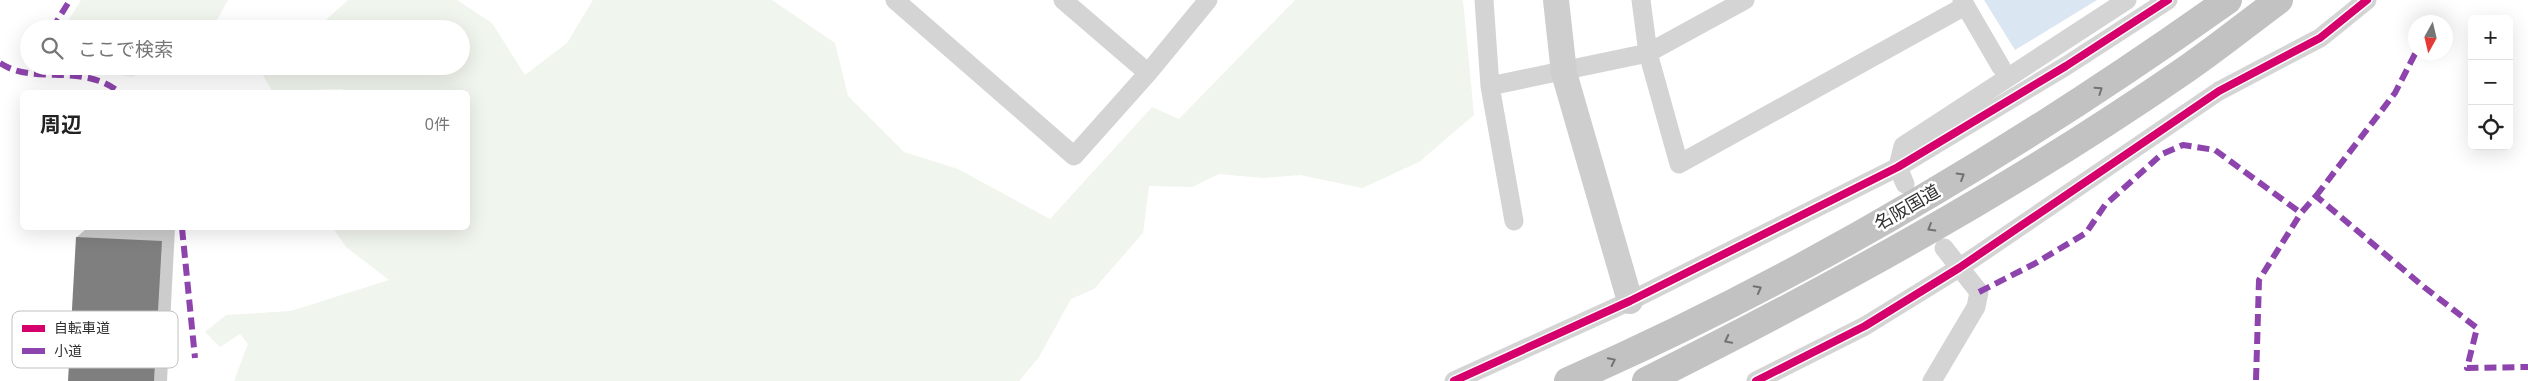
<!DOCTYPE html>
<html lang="ja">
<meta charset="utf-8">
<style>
:root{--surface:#fff;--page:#f6f6f6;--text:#222;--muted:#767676;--line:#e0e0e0}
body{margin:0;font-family:"IBM Plex Sans","Noto Sans JP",sans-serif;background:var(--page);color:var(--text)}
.controls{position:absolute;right:15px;top:15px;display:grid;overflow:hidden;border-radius:8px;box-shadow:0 5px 20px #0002}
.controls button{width:45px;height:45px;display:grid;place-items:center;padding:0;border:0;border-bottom:1px solid var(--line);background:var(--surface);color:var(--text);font:25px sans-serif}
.compass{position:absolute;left:2408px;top:15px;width:45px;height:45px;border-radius:50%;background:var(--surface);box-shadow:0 5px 20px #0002;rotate:188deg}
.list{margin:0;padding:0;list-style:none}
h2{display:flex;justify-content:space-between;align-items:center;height:65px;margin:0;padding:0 20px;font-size:21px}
h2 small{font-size:16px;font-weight:400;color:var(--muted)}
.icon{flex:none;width:28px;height:28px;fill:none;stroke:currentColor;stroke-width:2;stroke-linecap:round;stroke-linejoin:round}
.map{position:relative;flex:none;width:2528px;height:381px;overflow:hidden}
.search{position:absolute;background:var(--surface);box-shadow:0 5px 20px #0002;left:20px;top:20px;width:450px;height:55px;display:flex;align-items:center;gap:12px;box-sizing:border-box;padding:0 18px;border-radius:28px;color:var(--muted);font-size:19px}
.panel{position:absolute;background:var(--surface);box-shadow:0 5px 20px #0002;left:20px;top:90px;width:450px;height:140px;border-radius:8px}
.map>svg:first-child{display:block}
.green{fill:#f0f5ed}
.water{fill:#dae6f2}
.shadow{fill:#0003}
.building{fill:#7f7f7f}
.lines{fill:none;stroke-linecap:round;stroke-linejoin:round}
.street{stroke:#d4d4d4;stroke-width:19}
.secondary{stroke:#cecece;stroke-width:26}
.highway{stroke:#c2c2c2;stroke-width:28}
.quiet{stroke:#8e44ad;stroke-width:6;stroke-dasharray:12 6;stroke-linecap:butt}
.cycleway-casing{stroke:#fff;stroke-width:11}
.cycleway{stroke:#d6006c;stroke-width:8}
.oneway{stroke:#727272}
.labels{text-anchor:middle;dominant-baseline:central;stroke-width:5;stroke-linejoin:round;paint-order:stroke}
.street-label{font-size:18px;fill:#303030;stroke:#fff}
.key{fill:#fff;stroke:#c1c1c1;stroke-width:1}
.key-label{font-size:14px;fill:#303030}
</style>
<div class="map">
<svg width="2528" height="381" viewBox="0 0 2528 381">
<rect width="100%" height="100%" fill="#fff"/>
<path class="green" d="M81,0H228L212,29H63Z
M348,0H457L492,23L525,75L567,43L593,0H772L835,43L848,96L904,152L958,169L1050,219L1152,107L1179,119L1295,0H1463L1474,115L1419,162L1362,188L1300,175L1263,178L1219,174L1192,187L1149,186L1143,233L1094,289L1071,299L1039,357L1019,381H234L248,344L240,334L220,347L205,332L226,315L291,311L389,280L346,247L333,228H468V92H344L343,89L272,91L259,68L461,66V29H316Z
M65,66H157L132,77Z"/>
<path class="water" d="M1984,0H2097L2015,50Z"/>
<path class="shadow" d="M87,228H175L167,381H69L77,237Z"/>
<path class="building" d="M76,237L162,241L154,381H68Z"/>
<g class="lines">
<path class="street" d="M895,0L1074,156L1148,73L1208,0
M1063,0L1148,73
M1484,0L1490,86L1514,221
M1641,0L1648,53L1679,164L1965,6
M1962,0L2001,67
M1490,86L1648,53L1745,0
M1905,184L1898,167L1903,146L2127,0
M1454,381L1630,301L1898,167L2066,66L2168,0
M1756,381L1865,326L1959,268L2219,91L2320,38L2367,0
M1932,381L1976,307L1979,292L1944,248"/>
<path class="secondary" d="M1556,0L1564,73L1630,301"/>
<path class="highway" d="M1568,381C1801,279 2021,147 2228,0
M1646,381C1832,288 2014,188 2185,70C2217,48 2248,23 2279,0"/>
<path class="quiet" d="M52,29L70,0
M0,63C34,86 81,62 119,92
M2316,196L2395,93L2416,52
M182,228L195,358
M1979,292L2034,264L2086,233L2105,205L2162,154L2183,145L2215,150L2301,213L2316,196L2424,287L2477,328L2467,368L2528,367
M2256,380L2259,280L2301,213"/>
<defs>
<path id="cycleway" d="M1454,381L1630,301L1898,167L2066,66L2168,0
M1756,381L1865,326L1959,268L2219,91L2320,38L2367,0"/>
</defs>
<use href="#cycleway" class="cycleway-casing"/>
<use href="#cycleway" class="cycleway"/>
</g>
<defs><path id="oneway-chevron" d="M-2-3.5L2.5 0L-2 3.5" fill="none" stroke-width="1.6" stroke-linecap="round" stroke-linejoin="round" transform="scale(1.25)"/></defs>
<g class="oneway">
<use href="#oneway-chevron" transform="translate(2099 90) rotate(-34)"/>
<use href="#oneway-chevron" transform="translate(1961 176) rotate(-31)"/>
<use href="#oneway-chevron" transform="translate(1931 228) rotate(150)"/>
<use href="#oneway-chevron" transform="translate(1758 289) rotate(-28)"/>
<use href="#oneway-chevron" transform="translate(1728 340) rotate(153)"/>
<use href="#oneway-chevron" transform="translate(1612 361) rotate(-26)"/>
</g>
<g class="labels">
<g class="street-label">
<text transform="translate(1907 207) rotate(-30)">名阪国道</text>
</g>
</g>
<rect x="12" y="311" width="166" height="57" rx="8" class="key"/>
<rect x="22" y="325" width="23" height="7" fill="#d6006c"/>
<rect x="22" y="348" width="23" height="6" fill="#8e44ad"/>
<g class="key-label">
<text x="54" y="333">自転車道</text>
<text x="54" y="356">小道</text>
</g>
</svg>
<div class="controls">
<button>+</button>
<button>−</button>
<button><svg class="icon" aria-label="locate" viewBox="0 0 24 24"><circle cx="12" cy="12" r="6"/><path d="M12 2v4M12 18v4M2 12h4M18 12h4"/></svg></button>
</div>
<svg class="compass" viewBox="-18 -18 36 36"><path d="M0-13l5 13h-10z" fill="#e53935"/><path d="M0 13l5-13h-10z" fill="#767676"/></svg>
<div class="search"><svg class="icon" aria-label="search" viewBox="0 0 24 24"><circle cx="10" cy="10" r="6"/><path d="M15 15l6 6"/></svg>ここで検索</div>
<section class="panel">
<h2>周辺<small>0件</small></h2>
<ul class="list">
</ul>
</section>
</div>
